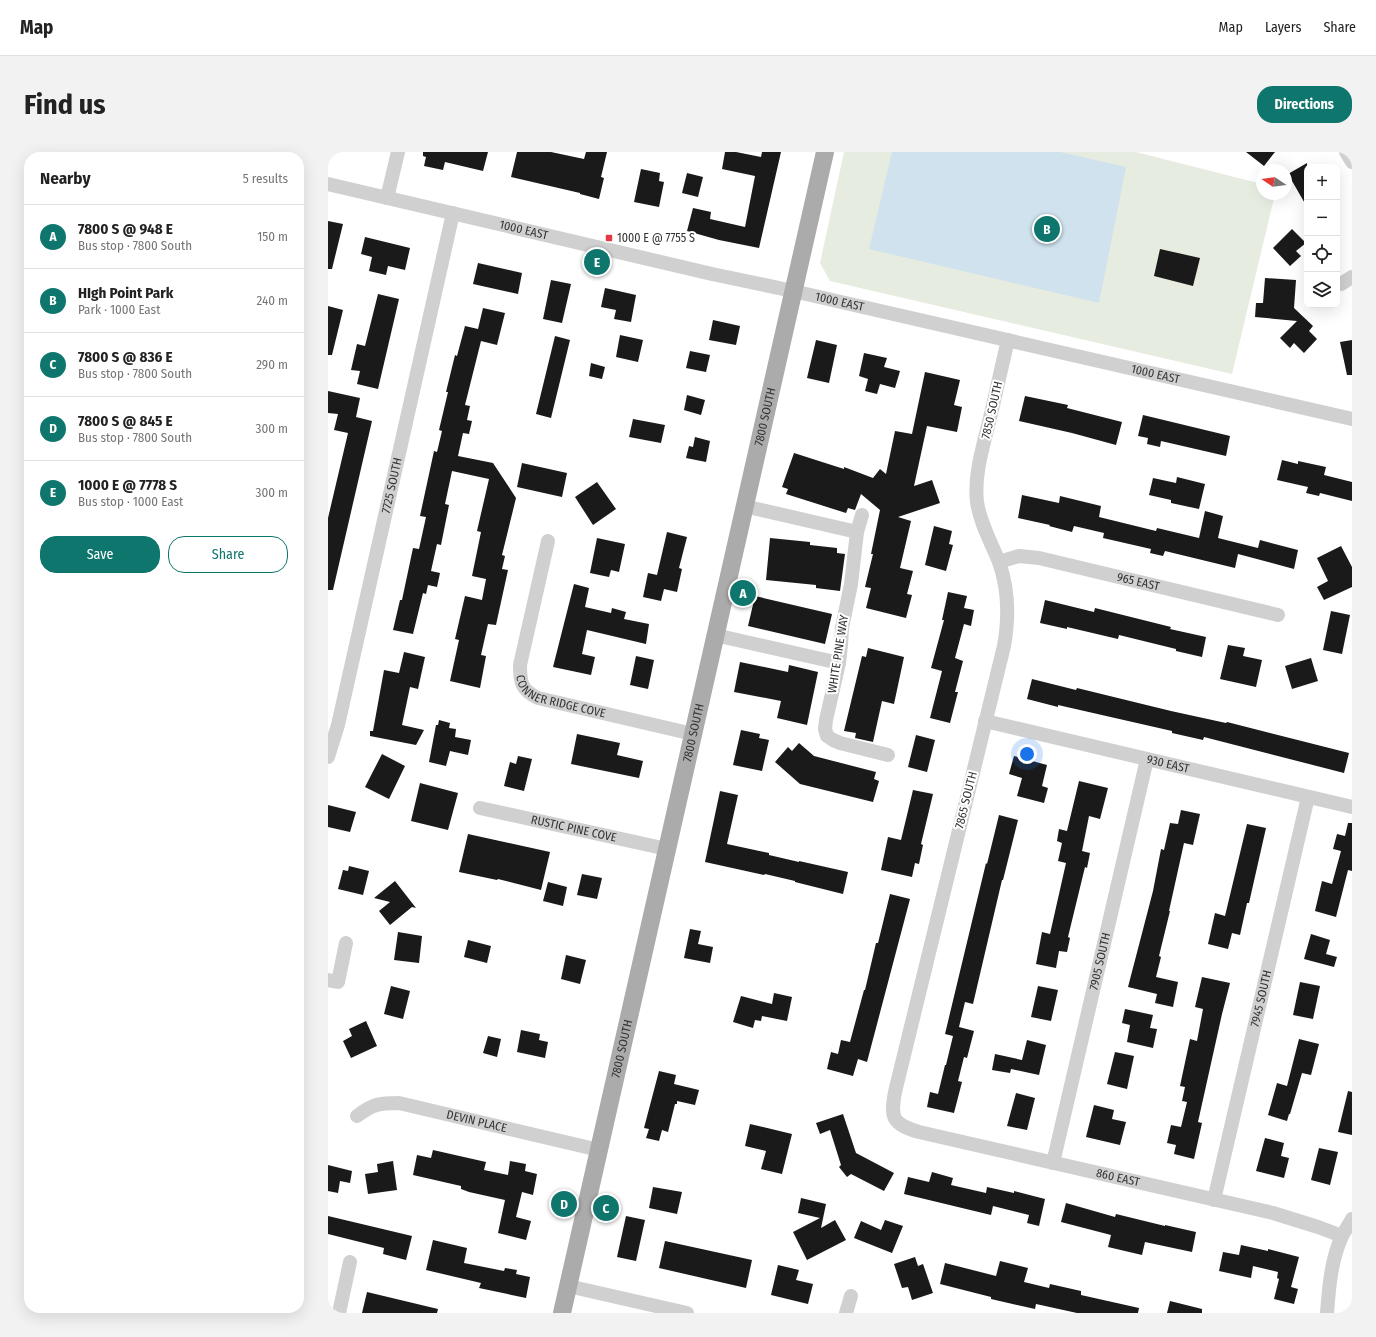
<!DOCTYPE html>
<meta charset="utf-8">
<style>
:root{--surface:#fff;--page:#f2f2f2;--text:#222;--muted:#767676;--line:#e0e0e0;--accent:#0f766e}
body{margin:0;font-family:"Fira Sans Condensed",sans-serif;background:var(--page);color:var(--text)}
.controls{position:absolute;right:12px;top:12px;display:grid;overflow:hidden;border-radius:8px;box-shadow:0 4px 16px #0002}
.controls button{width:36px;height:36px;display:grid;place-items:center;padding:0;border:0;border-bottom:1px solid var(--line);background:var(--surface);color:var(--text);font:20px sans-serif}
.compass{position:absolute;left:928px;top:12px;width:36px;height:36px;border-radius:50%;background:var(--surface);box-shadow:0 4px 16px #0002;rotate:283deg}
.you{position:absolute;left:699px;top:602px;width:14px;height:14px;margin:-10px;border:3px solid #fff;border-radius:50%;background:#1a73e8;box-shadow:0 0 0 6px #1a73e833}
.badge{display:grid;place-items:center;width:26px;height:26px;border-radius:50%;background:var(--accent);color:#fff;font-size:13px;font-weight:700}
.pin{position:absolute;translate:-50% -50%;border:2px solid #fff;box-shadow:0 1px 4px #0006}
.list{margin:0;padding:0;list-style:none}
h2{display:flex;justify-content:space-between;align-items:center;height:52px;margin:0;padding:0 16px;font-size:17px}
h2 small{font-size:13px;font-weight:400;color:var(--muted)}
.list li{display:grid;grid-template-columns:26px 1fr auto;gap:12px;align-items:center;box-sizing:border-box;height:64px;padding:0 16px;border-top:1px solid var(--line)}
.list b{display:block;font-size:15px;white-space:nowrap}
.list p{margin:0;font-size:13px;white-space:nowrap;color:var(--muted)}
.list em{font-size:13px;font-style:normal;color:var(--muted)}
.actions{display:flex;gap:8px;padding:12px 16px}
.actions a{flex:1;padding:9px 0;border:1px solid var(--accent);border-radius:16px;text-align:center;font-size:14px;color:var(--accent)}
.actions .main{background:var(--accent);color:#fff}
.icon{flex:none;width:22px;height:22px;fill:none;stroke:currentColor;stroke-width:2;stroke-linecap:round;stroke-linejoin:round}
.map{position:relative;flex:none;width:1024px;height:1161px;overflow:hidden;border-radius:16px}
header{display:flex;align-items:center;gap:24px;box-sizing:border-box;height:56px;padding:0 20px;background:var(--surface);border-bottom:1px solid var(--line)}
header strong{font-size:19px}
nav{display:flex;gap:22px;margin-inline-start:auto;font-size:14px}
.intro{display:flex;align-items:center;justify-content:space-between;box-sizing:border-box;height:96px;padding:0 24px}
h1{margin:0;font-size:28px}
.button{padding:10px 18px;border-radius:16px;background:var(--accent);color:#fff;font-size:14px;font-weight:700}
main{display:flex;gap:24px;padding:0 24px}
aside{flex:1;background:var(--surface);border-radius:16px;box-shadow:0 4px 16px #0002}
.map>svg:first-child{display:block}
.green{fill:#e6ecdf}
.water{fill:#cfe2ee}
.building{fill:#1a1a1a}
.lines{fill:none;stroke-linecap:round;stroke-linejoin:round}
.minor{stroke:#d0d0d0;stroke-width:14}
.major{stroke:#ababab;stroke-width:18}
.poi-dot{fill:#e63946;stroke:#fff;stroke-width:1.5}
.labels{text-anchor:middle;dominant-baseline:central;stroke-width:4;stroke-linejoin:round;paint-order:stroke}
.street-label{font-size:12px;fill:#333;stroke:#fff}
.poi-label{font-size:12px;fill:#333;stroke:#fff;text-anchor:start}
</style>
<header>
<strong>Map</strong>
<nav><a>Map</a><a>Layers</a><a>Share</a></nav>
</header>
<div class="intro"><h1>Find us</h1><a class="button">Directions</a></div>
<main>
<aside>
<h2>Nearby<small>5 results</small></h2>
<ul class="list">
<li><span class="badge">A</span><div><b>7800 S @ 948 E</b><p>Bus stop · 7800 South</p></div><em>150 m</em></li>
<li><span class="badge">B</span><div><b>HIgh Point Park</b><p>Park · 1000 East</p></div><em>240 m</em></li>
<li><span class="badge">C</span><div><b>7800 S @ 836 E</b><p>Bus stop · 7800 South</p></div><em>290 m</em></li>
<li><span class="badge">D</span><div><b>7800 S @ 845 E</b><p>Bus stop · 7800 South</p></div><em>300 m</em></li>
<li><span class="badge">E</span><div><b>1000 E @ 7778 S</b><p>Bus stop · 1000 East</p></div><em>300 m</em></li>
</ul>
<div class="actions"><a class="main">Save</a><a>Share</a></div>
</aside>
<div class="map">
<svg width="1024" height="1161" viewBox="0 0 1024 1161">
<rect width="100%" height="100%" fill="#fff"/>
<path class="green" d="M516,0H808L934,32V42H947L904,222L502,129L492,111Z"/>
<path class="water" d="M564,0H732L798,15L771,151L541,97Z"/>
<path class="building" d="M95,0H160L155,19L117,10L115,18L96,14L98,5L95,4Z
M189,0H223L256,7L258,0H279L273,25L276,26L271,47L252,42V41L183,25Z
M397,0H408L433,5L434,0H453L431,96L391,88L359,79L365,56L383,60L382,67L417,75L427,24L394,17Z
M918,0H947L936,14Z
M979,11V55L960,22Z
M313,17L332,21L331,29L336,30L331,55L306,50Z
M359,21L375,25L370,45L354,41Z
M0,69L15,72L4,117H0Z
M964,77L978,91L968,99L973,104L962,114L945,96Z
M37,85L82,96L77,118L60,114L58,123L41,119L44,105L33,102Z
M832,97L872,106L865,134L826,124Z
M150,111L194,121L190,142L145,132Z
M937,126L968,128L966,156L985,174L981,179L989,187L976,201L966,191L962,196L952,186L969,169L927,165L928,151H935Z
M223,128L243,132L234,171L215,167Z
M277,136L308,143L303,170L286,167L288,158L273,155Z
M50,142L71,147L50,237L29,232L32,219L23,218L29,192L37,194Z
M0,154L15,158L4,203H0Z
M155,156L177,161L169,193L153,189L137,253L142,254L139,268L144,269L141,282L135,281L130,304L165,311L188,346L174,403L177,404L174,417L180,418L168,473L160,472L153,503L158,504L152,536L122,529L131,488L127,487L137,444L154,448L158,427L144,424L153,380L149,379L161,327L124,319L117,352L121,353L113,393L109,392L103,419L112,421L109,435L100,433L98,442L95,441L85,482L65,478L72,448H74L85,396L91,397L98,365L92,364L106,299L109,300L114,279L111,278L120,240H118L127,203L129,204L137,174L150,177Z
M385,168L412,174L408,193L381,188Z
M292,183L315,188L310,210L288,205Z
M227,184L242,188L223,266L208,262Z
M488,188L509,193L501,231L479,226Z
M1024,188V223H1019L1012,190Z
M362,199L382,203L378,220L358,216Z
M536,201L559,206L556,215L572,219L567,236L552,232L549,242L537,239L540,227L531,224Z
M263,211L277,215L274,227L261,224Z
M597,220L632,228L626,253L634,255L629,280L599,274L586,334L604,328L612,351L570,365L583,369L572,416L585,419L579,442L584,443L578,466L538,456L543,436L537,435L545,402H543L552,358L533,342L527,358L520,356L518,361L458,342L460,337L454,335L466,301L516,317V315L545,326L552,317L558,322L567,279L584,282Z
M0,239L32,246L28,265L44,269L5,438H0V366L20,281L6,278L10,262L0,261Z
M359,243L377,248L373,263L356,258Z
M697,244L740,253L739,256L794,270L788,293L744,281L691,269Z
M815,263L902,284L898,304L833,289L832,295L819,292L820,286L810,284Z
M305,267L337,273L333,291L301,285Z
M367,285L382,289L378,310L358,306L361,294L365,295Z
M954,308L970,312V309L998,315L996,323L1024,330V349L992,341L991,344L978,341L980,335L949,328Z
M194,311L239,321L234,345L189,335Z
M849,325L877,332L871,357L843,351V348L821,343L825,326L848,331Z
M269,330L288,357L265,373L247,345Z
M694,343L731,351L732,344L773,354L771,365L828,379L829,376L871,386L877,359L895,364L890,386L930,396L932,388L970,398L966,417L910,402L907,416L837,399L835,404L822,401L823,397L775,386L776,381L746,374L744,380L721,374L722,373L690,366Z
M606,374L624,379L621,392L625,393L618,419L597,413Z
M339,380L359,385L351,416L354,417L349,440L336,437L333,449L315,445L320,421L329,423Z
M269,386L297,392L291,420L283,418L281,425L262,421Z
M442,386L482,390V393L509,396V401L517,402L512,439L488,436V433L438,428Z
M1013,394L1024,415V435L996,448L989,435L1000,429L989,406Z
M246,432L261,436L257,455L283,461L284,456L298,460L296,467L321,472L318,492L259,478L254,502L267,505L263,523L225,515Z
M620,440L639,444L636,456L646,458L643,474L636,472L627,506L635,509L627,540H630L622,571L602,566L614,519L603,516L616,468H614Z
M427,444L504,462L497,492L420,474Z
M717,448L766,460L767,456L843,475L842,477L878,485L874,505L848,499V497L791,483L790,487L739,475V477L712,471Z
M1003,459L1022,463L1014,502L995,498Z
M900,493L917,496L915,504L934,508L928,535L892,527Z
M540,496L576,505L566,552L554,549L545,590L527,586L528,581L516,579L534,504L538,505Z
M76,500L97,505L90,537L82,535L74,573L96,578L88,593L42,584V579H45L56,518L71,521Z
M308,504L326,508L320,537L302,533Z
M983,506L990,529L964,537L957,514Z
M412,510L460,520L461,513L490,520L479,573L449,566L453,549L406,540Z
M704,527L748,538L749,536L843,559L898,571L899,570L1021,601L1016,621L876,585L875,588L844,581V579L730,553V555L699,547Z
M111,568L122,571L121,576L128,577L127,585L143,588L140,603L122,599L118,614L101,610L108,573H110Z
M413,578L432,582L431,586L441,588L434,619L405,613Z
M249,582L292,591L289,603L315,609L311,626L243,612Z
M588,583L607,588L599,620L580,615Z
M471,591L486,604L548,620L546,627L551,629L545,650L472,632L447,610L460,595L464,599Z
M54,602L77,614L61,647L37,635Z
M190,604L204,607L196,639L176,634L182,610L188,612Z
M686,604L719,613L714,634L720,636L716,651L689,644L694,626L681,622Z
M751,629L780,636L772,667L761,664L754,699L762,701L759,716L757,715L740,785L742,786L739,800L731,799L728,816L708,812L714,780L722,782L738,711L730,709L734,691L729,689L731,677L739,679Z
M92,631L130,641L120,678L83,669Z
M585,638L605,642L593,692L595,693L591,712L587,711L584,725L553,718L560,685L573,688Z
M392,639L410,643L399,692L441,701V703L471,710V709L520,720L515,742L467,730V729L437,722L436,723L377,710Z
M0,653L28,660L22,680L0,675Z
M853,658L872,662L865,693L856,691L841,759H842L831,804L833,805L828,825L850,830L845,855L827,851L829,842L800,835L825,739L833,697L836,698L842,671L850,672Z
M671,663L690,668L675,728H674L645,852L637,850L631,875L646,879L639,906L636,905L630,929L634,930L626,961L599,955L602,940L610,942L617,913H618L625,884L617,882L658,711L659,712Z
M1020,671H1024V719L1020,718L1008,765L987,759L994,729L1004,732L1013,699L1005,697L1009,682L1017,684Z
M919,672L938,676L921,751H919L912,783L904,781L900,797L880,792L887,761L897,764Z
M140,682L222,700L213,738L170,727L169,728L131,720Z
M21,714L41,719L35,743L10,737L15,718L20,719Z
M254,722L274,726L269,747L249,743Z
M67,729L88,756L84,755L62,773L51,759L62,750L46,746Z
M220,730L239,735L235,754L215,749Z
M562,742L582,747L539,910L530,907L525,924L499,917L503,900L510,902L513,888L522,890L536,838H537L548,791H550Z
M362,777L373,779L370,792L385,795L382,811L356,806Z
M70,780L94,784L91,811L66,808Z
M983,782L1002,788L998,802L1009,805L1006,815L976,807Z
M140,788L163,794L159,811L136,805Z
M238,803L258,808L252,832L233,827Z
M874,825L902,831L894,862L870,970L874,971L866,1007L846,1002L848,993L839,991L843,973L853,975L859,950L854,949L857,935L852,934L862,887L869,889L875,857L867,855Z
M972,830L992,834L985,867L965,863Z
M63,834L82,839L75,867L56,862Z
M710,834L730,838L723,869L703,865Z
M446,841L464,845L459,869L434,864L433,869L427,868L425,876L405,870L413,844L444,852Z
M797,857L825,863L822,876L829,877L825,896L799,890L802,873L794,871Z
M38,869L49,894L23,906L15,889L24,884L21,877Z
M193,878L212,882L211,888L220,890L217,906L189,900Z
M160,884L173,887L169,905L155,901Z
M971,887L991,892L983,923L974,921L962,962H961L959,969L940,963L949,931L959,934Z
M699,888L718,893L711,923L683,917L682,921L664,918L667,902L694,908Z
M787,900L806,904L799,937L779,932Z
M331,919L348,923L346,932L371,938L367,953L349,949V952H347L340,980L334,978L331,989L318,986L321,977L316,976Z
M1020,939L1024,940V983L1010,980Z
M688,941L707,946L699,978L679,974Z
M766,953L786,958L784,967L798,970L792,993L758,985Z
M515,962L528,1001L566,1021L556,1039L523,1022L519,1025L511,1015L513,1013L502,978L492,982L488,971Z
M422,972L464,982L454,1022L433,1017L438,999L417,994Z
M937,986L956,991L953,1004L961,1006L956,1026L928,1019Z
M991,996L1010,1000L1002,1033L983,1028Z
M105,998L158,1010L156,1018L180,1023L182,1009L198,1012L197,1019L209,1022L205,1043L194,1040L188,1065L203,1069L198,1088L170,1081L177,1048L141,1040L133,1037V1034L85,1023L89,1003L103,1006Z
M65,1009L69,1038L40,1042L37,1022L50,1020L49,1012Z
M0,1013L24,1019L22,1031L12,1029L10,1041L0,1039Z
M604,1020L625,1026L623,1033L658,1041L659,1035L686,1041V1039L717,1047L711,1074L699,1071L701,1063L665,1054L663,1063L576,1042L580,1025L601,1030Z
M325,1035L354,1040L349,1062L321,1056Z
M473,1046L498,1052L493,1076L507,1068L518,1088L479,1108L465,1080L492,1066L470,1061Z
M738,1051L787,1065L788,1062L837,1074V1073L868,1080L864,1100L817,1090L814,1103L780,1095L783,1083L733,1070Z
M0,1064L84,1084L78,1108L55,1102L56,1096L0,1082Z
M298,1064L317,1068L308,1109L289,1105Z
M557,1068L575,1074L564,1101L526,1086L533,1069L553,1078Z
M105,1088L139,1096L136,1111L176,1119L177,1116L189,1118L188,1122L202,1125L198,1146L151,1136L153,1131L98,1118Z
M337,1089L424,1108L418,1136L331,1116Z
M913,1093L940,1099V1097L971,1105L963,1135L970,1137L966,1152L946,1147L951,1127L949,1126L950,1120L925,1114L923,1126L891,1119L895,1100L911,1103Z
M587,1105L590,1114L595,1112L605,1141L584,1148L580,1135L574,1136L566,1112Z
M672,1109L700,1116L696,1130L721,1136L722,1132L753,1139V1143L811,1156L810,1161H749L708,1152L707,1157L663,1147V1145L612,1132L617,1111L668,1124Z
M450,1113L471,1118L468,1128L485,1132L480,1152L443,1143Z
M39,1140L110,1157L109,1161H34Z
M842,1149L874,1157V1161H839Z"/>
<g class="lines">
<g class="minor">
<path d="M1018,0L1024,10"/>
<path id="s1" d="M0,32L384,122L465,139L1024,267"/>
<path d="M59,46L70,0"/>
<path d="M1013,132L1024,125"/>
<path id="s2" d="M680,188C673,217 667,246 660,274C654,298 646,325 649,350C652,371 663,390 671,410C681,438 681,466 676,494L567,940C562,967 565,972 591,980L945,1061L990,1075L1014,1084"/>
<path d="M416,354L529,380"/>
<path d="M534,363L529,380L523,432L514,476L513,493L511,511L498,568L497,577L499,584L505,588L512,591L560,603"/>
<path id="s3" d="M220,389L192,513C192,530 193,538 210,546L365,582"/>
<path id="s4" d="M671,410L691,404L711,406L950,463"/>
<path d="M387,483L511,511"/>
<path id="s5" d="M657,569L1024,655"/>
<path id="s6" d="M0,605L10,573L125,61"/>
<path id="s7" d="M152,656L339,697"/>
<path d="M0,828L10,830L18,791"/>
<path id="s8" d="M29,964C45,952 51,951 71,951L271,998"/>
<path id="s9" d="M725,1011L819,607"/>
<path id="s10" d="M886,1048L980,645"/>
<path d="M240,1134L359,1161"/>
<path d="M11,1161L22,1110"/>
<path d="M518,1161L523,1144"/>
<path d="M999,1161C1001,1135 1003,1108 1014,1084C1017,1078 1021,1073 1024,1067"/>
</g>
<path class="major" id="s11" d="M234,1161L497,0"/>
</g>
<rect class="poi-dot" x="277" y="82" width="8" height="8" rx="2"/>
<g class="labels">
<g class="street-label">
<text stroke="none"><textPath href="#s1" startOffset="201">1000 EAST</textPath></text>
<text stroke="none"><textPath href="#s1" startOffset="525">1000 EAST</textPath></text>
<text stroke="none"><textPath href="#s1" startOffset="849">1000 EAST</textPath></text>
<text transform="translate(664 258) rotate(-77)">7850 SOUTH</text>
<text stroke="none"><textPath href="#s11" startOffset="919">7800 SOUTH</textPath></text>
<text stroke="none"><textPath href="#s6" startOffset="279">7725 SOUTH</textPath></text>
<text stroke="none"><textPath href="#s4" startOffset="143">965 EAST</textPath></text>
<text transform="translate(510 502) rotate(-81)">WHITE PINE WAY</text>
<text stroke="none"><textPath href="#s3" startOffset="187">CONNER RIDGE COVE</textPath></text>
<text stroke="none"><textPath href="#s11" startOffset="595">7800 SOUTH</textPath></text>
<text stroke="none"><textPath href="#s5" startOffset="188">930 EAST</textPath></text>
<text transform="translate(638 648) rotate(-76)">7865 SOUTH</text>
<text stroke="none"><textPath href="#s7" startOffset="96">RUSTIC PINE COVE</textPath></text>
<text stroke="none"><textPath href="#s9" startOffset="207">7905 SOUTH</textPath></text>
<text stroke="none"><textPath href="#s10" startOffset="207">7945 SOUTH</textPath></text>
<text stroke="none"><textPath href="#s11" startOffset="271">7800 SOUTH</textPath></text>
<text stroke="none"><textPath href="#s8" startOffset="125">DEVIN PLACE</textPath></text>
<text stroke="none"><textPath href="#s2" startOffset="1033">860 EAST</textPath></text>
</g>
<g class="poi-label">
<text x="289" y="86">1000 E @ 7755 S</text>
</g>
</g>
</svg>
<div class="controls">
<button>+</button>
<button>−</button>
<button><svg class="icon" aria-label="locate" viewBox="0 0 24 24"><circle cx="12" cy="12" r="6"/><path d="M12 2v4M12 18v4M2 12h4M18 12h4"/></svg></button>
<button><svg class="icon" aria-label="layers" viewBox="0 0 24 24"><path d="M12 4l9 5-9 5-9-5zM3 14l9 5 9-5"/></svg></button>
</div>
<svg class="compass" viewBox="-18 -18 36 36"><path d="M0-13l5 13h-10z" fill="#e53935"/><path d="M0 13l5-13h-10z" fill="#767676"/></svg>
<div class="you"></div>
<div class="pin badge" style="left:415px;top:441px">A</div>
<div class="pin badge" style="left:719px;top:77px">B</div>
<div class="pin badge" style="left:278px;top:1056px">C</div>
<div class="pin badge" style="left:236px;top:1052px">D</div>
<div class="pin badge" style="left:269px;top:110px">E</div>
</div>
</main>
